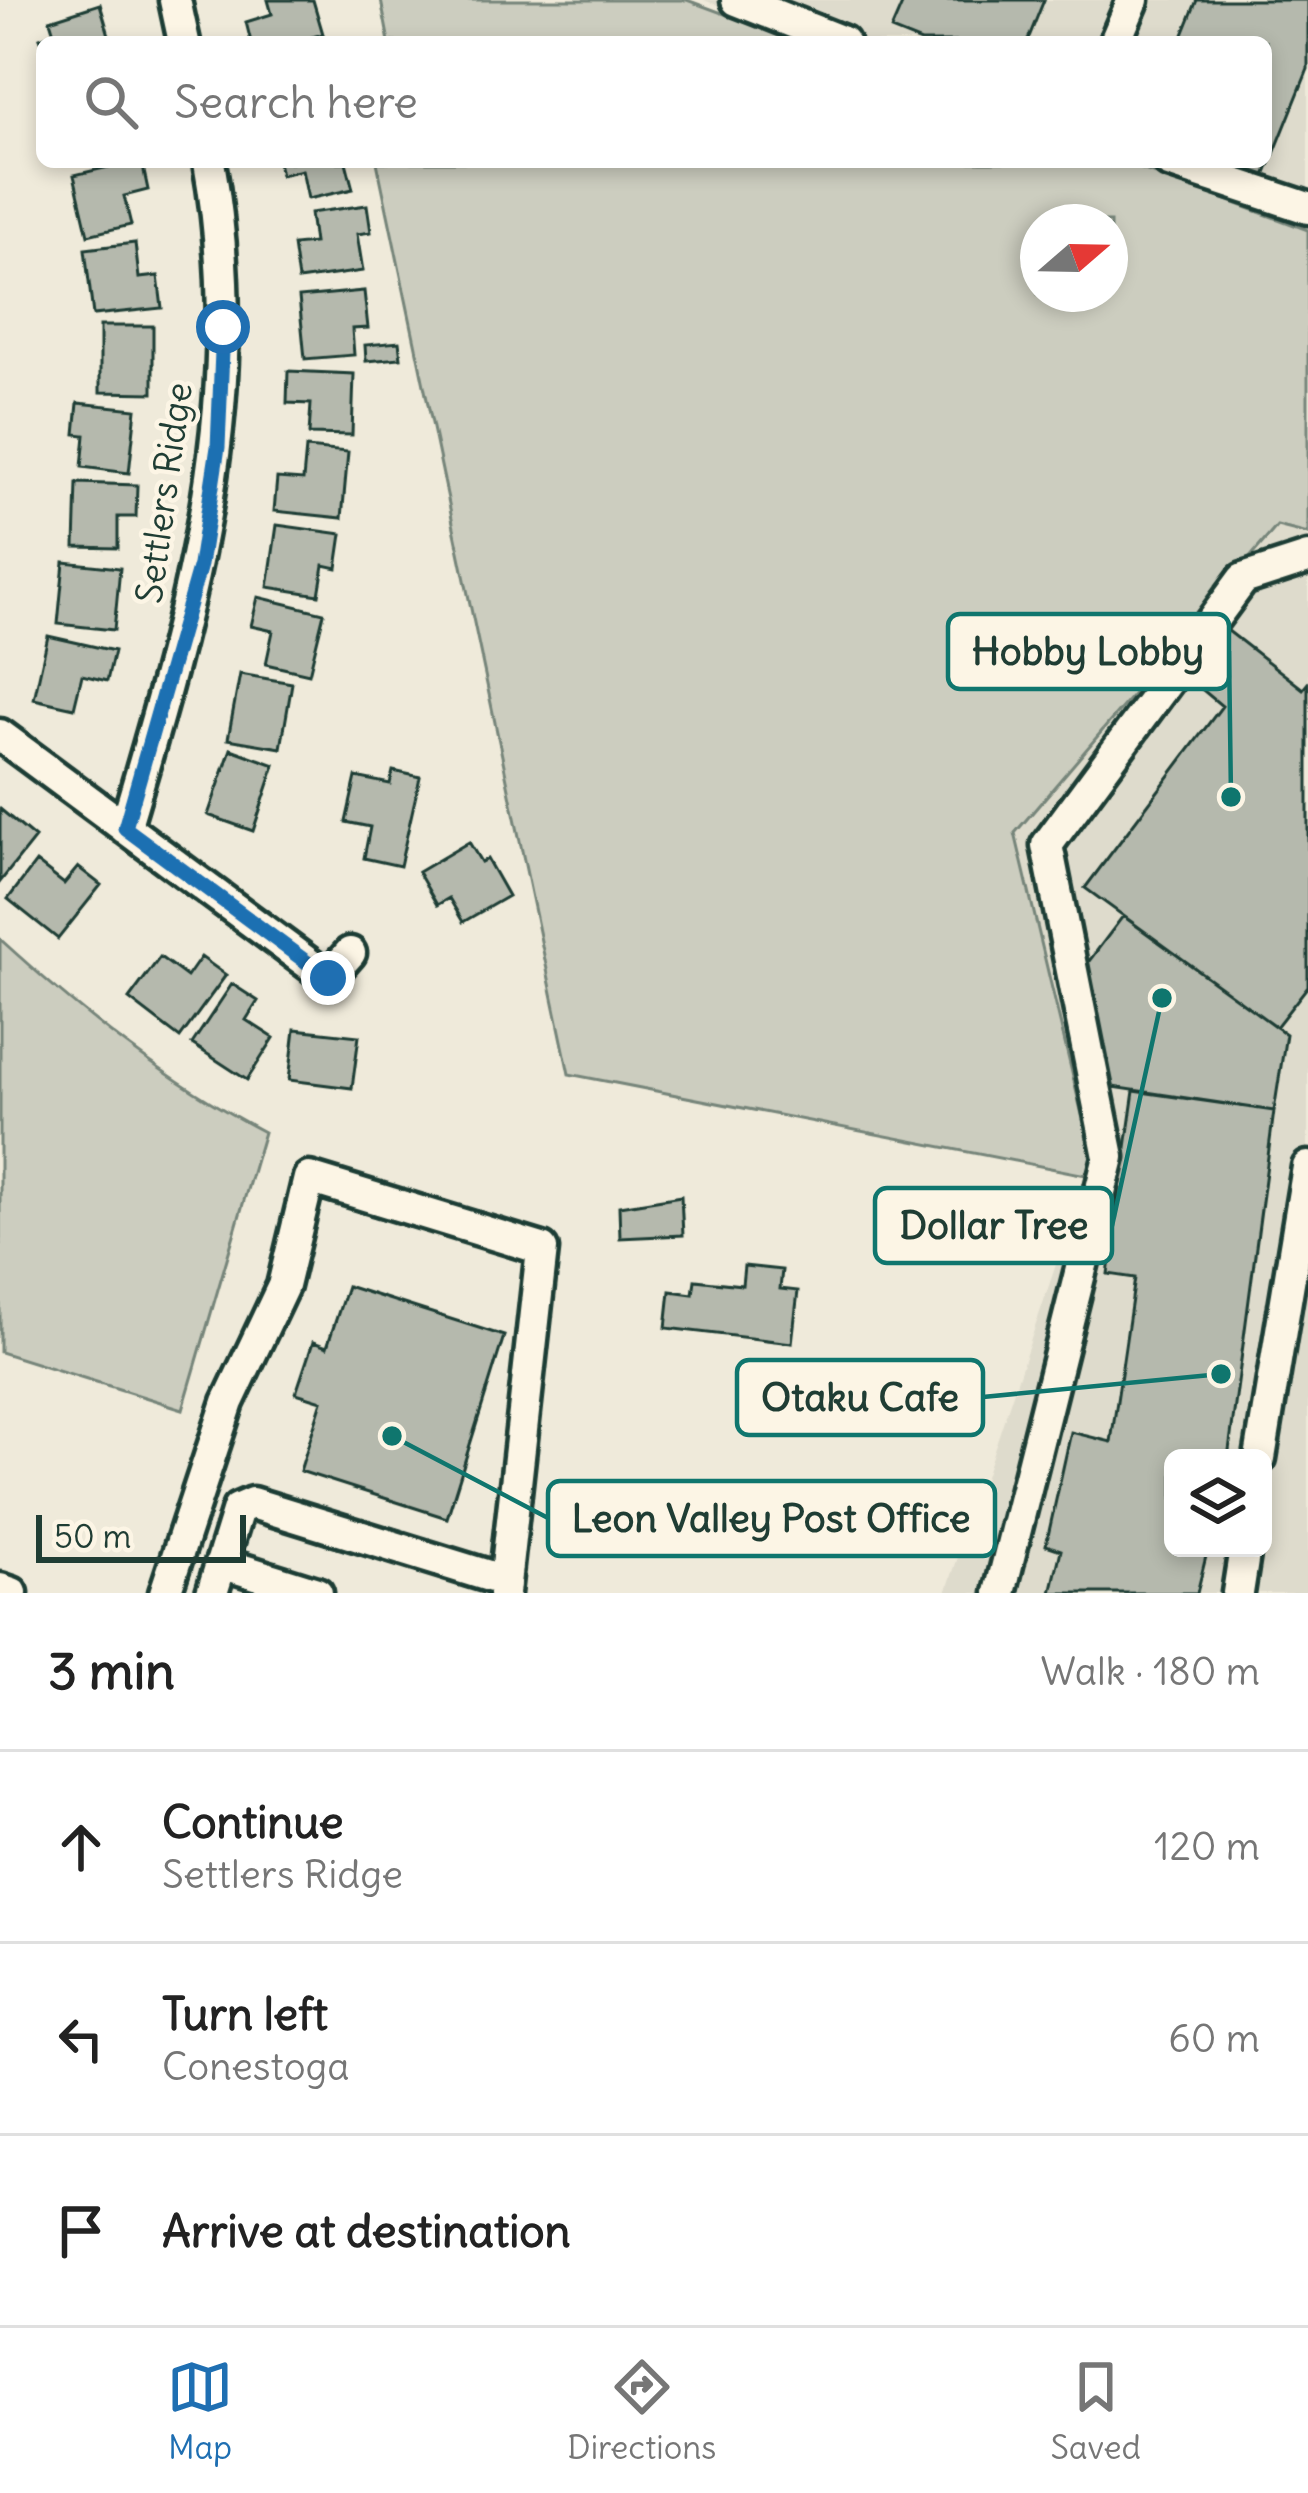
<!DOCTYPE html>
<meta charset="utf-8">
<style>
:root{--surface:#fff;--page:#f6f6f6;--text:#222;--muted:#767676;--line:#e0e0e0;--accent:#1f6fb2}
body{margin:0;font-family:Delius,sans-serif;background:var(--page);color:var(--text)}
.controls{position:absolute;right:36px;bottom:36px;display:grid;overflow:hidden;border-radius:18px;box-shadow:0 6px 18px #0003}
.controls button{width:108px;height:108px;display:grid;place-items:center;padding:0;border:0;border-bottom:3px solid var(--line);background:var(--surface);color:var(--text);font:60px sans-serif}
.compass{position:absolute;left:1020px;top:204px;width:108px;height:108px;border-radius:50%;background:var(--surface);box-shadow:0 6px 18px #0003;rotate:70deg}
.scale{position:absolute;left:36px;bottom:30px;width:210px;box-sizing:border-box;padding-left:12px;border:6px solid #1f3d34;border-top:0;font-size:33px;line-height:42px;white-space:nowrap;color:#1f3d34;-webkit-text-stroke:9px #fcf5e5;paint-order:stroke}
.stop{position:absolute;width:36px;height:36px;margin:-27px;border:9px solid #1f6fb2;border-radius:50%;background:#fff}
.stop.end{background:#1f6fb2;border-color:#fff;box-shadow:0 3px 12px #0008}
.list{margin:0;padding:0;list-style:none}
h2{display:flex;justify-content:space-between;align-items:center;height:156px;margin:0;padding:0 48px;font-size:51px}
h2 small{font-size:39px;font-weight:400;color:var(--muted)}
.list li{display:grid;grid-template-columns:78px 1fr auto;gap:36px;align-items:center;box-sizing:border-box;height:192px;padding:0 48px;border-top:3px solid var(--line)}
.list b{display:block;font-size:45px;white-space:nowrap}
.list p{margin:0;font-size:39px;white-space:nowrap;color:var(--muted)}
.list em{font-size:39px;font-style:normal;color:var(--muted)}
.icon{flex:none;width:66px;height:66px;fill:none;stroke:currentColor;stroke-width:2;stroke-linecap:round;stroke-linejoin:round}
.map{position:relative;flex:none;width:1308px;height:1593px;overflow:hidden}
.search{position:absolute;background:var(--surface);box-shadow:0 6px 18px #0003;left:36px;right:36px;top:36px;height:132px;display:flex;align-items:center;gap:30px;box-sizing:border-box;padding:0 42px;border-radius:18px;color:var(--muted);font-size:45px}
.sheet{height:732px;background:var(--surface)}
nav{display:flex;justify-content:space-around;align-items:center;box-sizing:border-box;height:168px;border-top:3px solid var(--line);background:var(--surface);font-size:33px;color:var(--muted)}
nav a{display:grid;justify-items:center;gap:6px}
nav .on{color:var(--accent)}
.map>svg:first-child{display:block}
.built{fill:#dedbcc;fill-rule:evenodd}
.green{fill:#cccdbf;stroke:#76857a;stroke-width:3;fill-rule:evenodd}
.building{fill:#b5b9ad;stroke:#1f3d34;stroke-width:3}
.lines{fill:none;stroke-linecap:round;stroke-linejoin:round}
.minor-casing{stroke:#1f3d34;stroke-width:39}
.minor{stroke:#fcf5e5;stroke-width:30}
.route{stroke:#1f6fb2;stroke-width:15}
.labels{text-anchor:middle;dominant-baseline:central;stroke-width:9;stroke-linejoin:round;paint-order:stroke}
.street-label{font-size:36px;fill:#1f3d34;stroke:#fcf5e5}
.leader{fill:none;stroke:#0f766e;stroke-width:4.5}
.callout-dot{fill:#0f766e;stroke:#fcf5e5;stroke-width:4.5}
.callout{fill:#fcf5e5;stroke:#0f766e;stroke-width:4.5}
.callout-label{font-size:39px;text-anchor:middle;font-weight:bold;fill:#1f3d34}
</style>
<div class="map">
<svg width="1308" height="1593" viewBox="0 0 1308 1593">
<rect width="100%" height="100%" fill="#efeada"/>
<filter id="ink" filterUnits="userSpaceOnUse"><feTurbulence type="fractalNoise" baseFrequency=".00833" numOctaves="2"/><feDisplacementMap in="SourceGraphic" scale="24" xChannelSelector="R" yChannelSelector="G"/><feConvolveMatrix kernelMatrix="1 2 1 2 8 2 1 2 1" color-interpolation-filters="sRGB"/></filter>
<g filter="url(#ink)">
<path class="built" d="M704,0H1308V230L1129,162H1266V42H815Z
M1277,526L1308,537V1593H946L1092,1157L1015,833ZM1173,1458H1263V1548H1173Z"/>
<path class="green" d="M381,0H687L800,42H389Z
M377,162H1123L1308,230V534L1277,526L1015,833L1092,1157L1086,1175L569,1074ZM1038,222H1110V294H1038Z
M0,939C81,1013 166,1081 264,1132L183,1409L0,1352Z"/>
<path class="building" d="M268,0H313L323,34L294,42H251L246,22L272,14Z
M904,0H1044L1027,42H921L891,30Z
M1197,0H1308V69L1265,176L1230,162H1266V42H1180Z
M100,4L111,42L42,43L40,38L54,33L50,20Z
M130,162H142L148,190L124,196L131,225L88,235L74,175Z
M278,162H346L353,189L308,199L302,170L281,175Z
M367,205L371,232L357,234L363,271L298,280L293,245L314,243L310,213Z
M135,243L139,278L158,276L162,308L93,315L85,249Z
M364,291L368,328L352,329L354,355L305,359L299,297Z
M100,326H153V393L100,392Z
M399,342L401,358L366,361L365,345Z
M288,371L354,374L352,435L309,434L311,404L287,403Z
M78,403L136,409L129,473L82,467L85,435L75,434Z
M306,448L348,452L342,518L274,511L277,478L303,480Z
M77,483L137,485L136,517H118V548L75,547Z
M277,525L342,534L337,568L324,565L319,595L268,587Z
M64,562L120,568L114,630L58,624Z
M258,597L324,613L309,674L266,664L273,631L251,626Z
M1223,627L1303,689L1308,683V986L1276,1027L1085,888L1222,706L1186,676Z
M48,636L114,651L107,681L82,675L74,708L34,699Z
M240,674L292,683L281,748L228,739Z
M231,749L275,765L253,831L208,815Z
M393,771L420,777L400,866L364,858L370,827L346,822L356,777L390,784Z
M0,809L35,838L0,882Z
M469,842L481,862L487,859L508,896L463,922L449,898L437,905L418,872Z
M36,862L64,884L78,867L101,885L58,939L8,899Z
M1123,916L1286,1034L1274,1111L1106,1086L1083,969Z
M160,957L187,977L201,957L226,975L180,1038L129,999Z
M232,984L258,1001L246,1020L274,1038L247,1080L192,1044Z
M295,1029L359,1036L352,1088L289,1080Z
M1134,1091L1274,1111L1228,1458H1173V1548H1208L1197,1593H1051L1061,1550L1046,1545L1071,1432L1111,1442L1135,1278L1108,1274Z
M681,1196L683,1235L620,1238L619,1206Z
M744,1266L782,1270L780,1289L798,1291L792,1343L666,1328L670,1291L693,1294L695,1280L742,1285Z
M347,1286L504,1336L447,1518L300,1471L322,1401L296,1393L313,1342L327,1347Z"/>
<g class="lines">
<defs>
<path id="minor" d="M175,0L184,42
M737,0L843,42
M1115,42L1133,0
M1169,162L1308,208
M0,735L328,978L350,953
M125,828C191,608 251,394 209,162
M1260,1458L1308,1167
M221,1563L317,1593
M0,1589L12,1593
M165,1593L228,1402L283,1286L309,1178L542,1249L504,1593
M212,1593L238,1509L252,1503L505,1581
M1000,1593L1109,1157L1047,845L1243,579L1308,558
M1238,1593L1245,1548"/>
</defs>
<use href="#minor" class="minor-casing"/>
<use href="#minor" class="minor"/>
</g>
</g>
<g class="lines" filter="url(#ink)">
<path class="route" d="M223,327L218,447L200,565L125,828L328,978"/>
</g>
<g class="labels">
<g class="street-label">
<text transform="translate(164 493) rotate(-82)">Settlers Ridge</text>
</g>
</g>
<path class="leader" d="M1231 797L1229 651M1162 998L1112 1226M1221 1374L983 1397M392 1436L548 1518"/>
<g class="callout-dot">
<circle cx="1231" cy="797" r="12"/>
<circle cx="1162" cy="998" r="12"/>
<circle cx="1221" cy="1374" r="12"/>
<circle cx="392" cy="1436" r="12"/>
</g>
<g class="callout">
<rect x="948" y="614" width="281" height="75" rx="12"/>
<rect x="875" y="1188" width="237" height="75" rx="12"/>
<rect x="737" y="1360" width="246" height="75" rx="12"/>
<rect x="548" y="1481" width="447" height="75" rx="12"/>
</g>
<g class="callout-label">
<text x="1088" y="665">Hobby Lobby</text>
<text x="994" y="1239">Dollar Tree</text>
<text x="860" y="1411">Otaku Cafe</text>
<text x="771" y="1532">Leon Valley Post Office</text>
</g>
</svg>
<div class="controls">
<button><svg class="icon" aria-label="layers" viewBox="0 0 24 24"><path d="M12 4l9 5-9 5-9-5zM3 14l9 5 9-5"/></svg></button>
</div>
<svg class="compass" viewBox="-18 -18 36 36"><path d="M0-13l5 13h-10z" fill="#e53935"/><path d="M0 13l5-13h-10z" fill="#767676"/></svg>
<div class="scale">50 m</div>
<div class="stop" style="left:223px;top:327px"></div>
<div class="stop end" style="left:328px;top:978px"></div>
<div class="search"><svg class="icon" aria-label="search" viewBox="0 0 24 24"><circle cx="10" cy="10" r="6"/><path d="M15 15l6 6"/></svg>Search here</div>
</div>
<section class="sheet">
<h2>3 min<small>Walk · 180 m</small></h2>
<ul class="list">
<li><svg class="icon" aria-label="ahead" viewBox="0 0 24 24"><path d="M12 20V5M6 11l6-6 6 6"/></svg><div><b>Continue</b><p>Settlers Ridge</p></div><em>120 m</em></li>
<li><svg class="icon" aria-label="left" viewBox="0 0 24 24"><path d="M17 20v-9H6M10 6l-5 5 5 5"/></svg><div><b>Turn left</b><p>Conestoga</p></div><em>60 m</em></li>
<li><svg class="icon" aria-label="arrive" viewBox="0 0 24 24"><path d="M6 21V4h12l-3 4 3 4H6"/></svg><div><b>Arrive at destination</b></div></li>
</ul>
</section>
<nav>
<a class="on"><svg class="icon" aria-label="map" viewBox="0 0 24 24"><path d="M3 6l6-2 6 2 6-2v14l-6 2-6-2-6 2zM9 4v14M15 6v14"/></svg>Map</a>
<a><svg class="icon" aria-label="directions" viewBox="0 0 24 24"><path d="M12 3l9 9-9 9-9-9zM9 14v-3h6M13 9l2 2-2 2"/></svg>Directions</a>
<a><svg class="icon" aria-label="saved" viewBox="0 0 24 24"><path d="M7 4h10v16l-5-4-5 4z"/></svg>Saved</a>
</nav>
